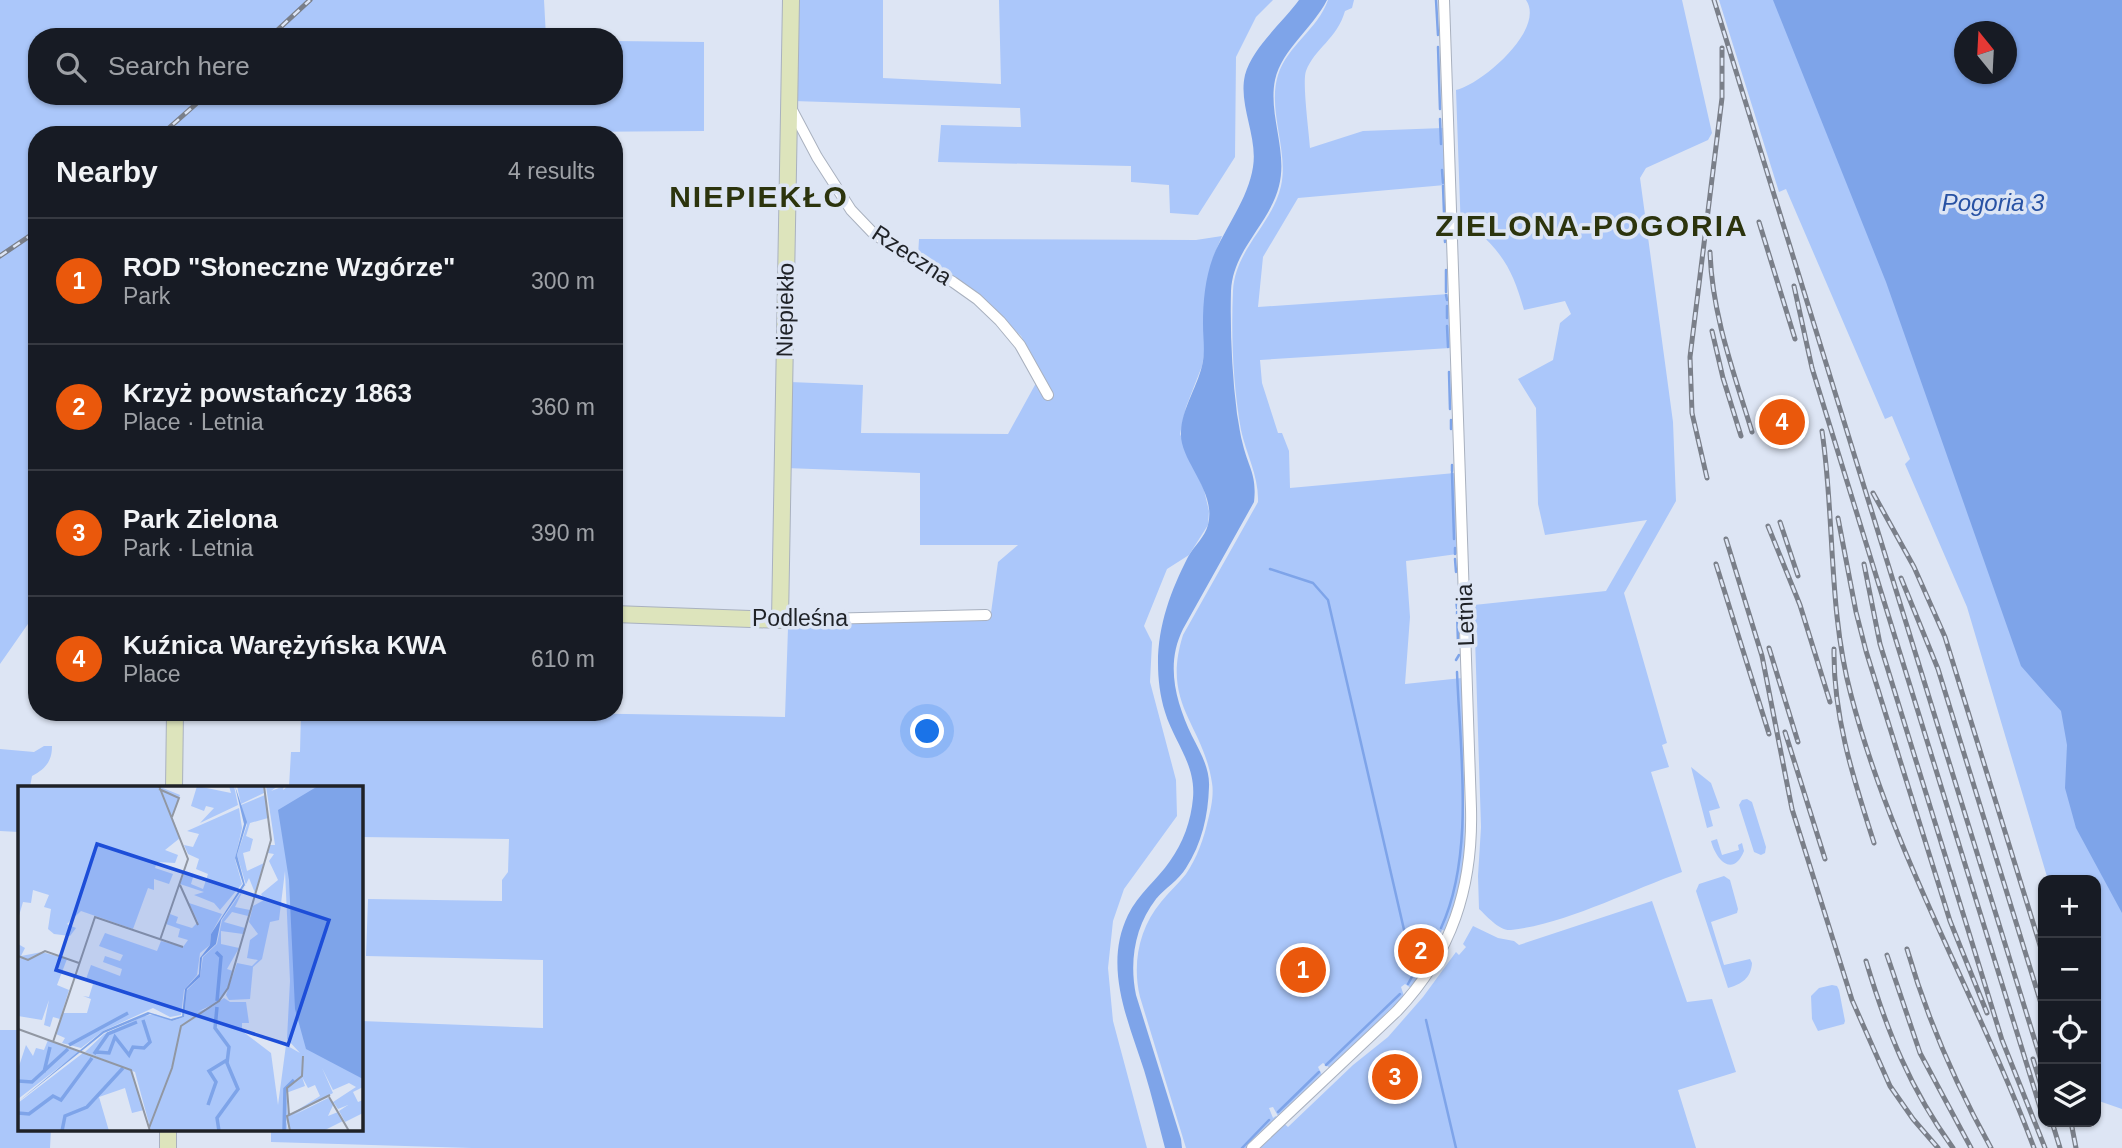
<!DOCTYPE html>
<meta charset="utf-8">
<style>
:root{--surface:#171b24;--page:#242831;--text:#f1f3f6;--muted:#9ea1a6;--line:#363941;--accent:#ea580c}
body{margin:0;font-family:Helvetica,sans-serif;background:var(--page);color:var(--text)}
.controls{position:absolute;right:21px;bottom:21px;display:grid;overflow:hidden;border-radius:14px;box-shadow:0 2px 5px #0004}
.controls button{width:63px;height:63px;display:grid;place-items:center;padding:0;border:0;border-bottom:2px solid var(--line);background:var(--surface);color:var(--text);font:35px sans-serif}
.compass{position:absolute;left:1954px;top:21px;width:63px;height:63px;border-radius:50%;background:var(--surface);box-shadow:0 2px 5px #0004;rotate:342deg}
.you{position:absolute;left:928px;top:732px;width:24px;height:24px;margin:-18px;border:5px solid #fff;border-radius:50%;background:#1a73e8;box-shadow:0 0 0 10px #1a73e833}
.badge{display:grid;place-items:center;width:46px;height:46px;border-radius:50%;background:var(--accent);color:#fff;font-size:23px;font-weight:700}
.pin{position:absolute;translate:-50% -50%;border:4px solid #fff;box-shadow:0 2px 7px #0006}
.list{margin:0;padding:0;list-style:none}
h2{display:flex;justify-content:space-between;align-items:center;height:91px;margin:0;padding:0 28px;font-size:30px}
h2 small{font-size:23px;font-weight:400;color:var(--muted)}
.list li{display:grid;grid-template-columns:46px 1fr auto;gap:21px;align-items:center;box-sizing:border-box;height:126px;padding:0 28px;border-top:2px solid var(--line)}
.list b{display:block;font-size:26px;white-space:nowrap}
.list p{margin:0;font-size:23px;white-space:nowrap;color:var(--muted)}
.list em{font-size:23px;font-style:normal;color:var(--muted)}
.icon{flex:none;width:38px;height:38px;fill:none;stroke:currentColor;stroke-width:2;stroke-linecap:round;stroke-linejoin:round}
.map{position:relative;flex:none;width:2122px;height:1148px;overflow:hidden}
.search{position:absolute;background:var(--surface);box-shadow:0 2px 5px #0004;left:28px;top:28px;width:595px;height:77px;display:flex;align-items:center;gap:18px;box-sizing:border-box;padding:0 24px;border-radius:28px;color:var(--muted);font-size:26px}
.panel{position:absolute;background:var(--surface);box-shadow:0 2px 5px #0004;left:28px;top:126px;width:595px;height:595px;border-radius:28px}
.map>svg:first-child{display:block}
.green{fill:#abc7fa;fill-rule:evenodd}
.water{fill:#7ea4e9;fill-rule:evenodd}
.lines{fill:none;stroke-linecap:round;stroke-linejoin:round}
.stream{stroke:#7ea4e9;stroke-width:2.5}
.street-casing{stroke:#a9b1bf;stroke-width:12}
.secondary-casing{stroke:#a9b1bf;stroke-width:18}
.street{stroke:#fff;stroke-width:10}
.secondary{stroke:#dde4bc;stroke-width:16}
.rail-casing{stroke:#7a7f89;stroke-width:5}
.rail{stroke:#dde5f4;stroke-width:2.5;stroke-dasharray:8;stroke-linecap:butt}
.labels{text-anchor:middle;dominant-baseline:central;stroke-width:7;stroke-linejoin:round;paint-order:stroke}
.street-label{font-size:23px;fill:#1f2227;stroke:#dde5f4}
.water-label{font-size:24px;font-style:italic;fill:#2852a4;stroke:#dde5f4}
.district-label{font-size:30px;font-weight:bold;letter-spacing:2px;fill:#2c340d;stroke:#dde5f4}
.inset-river{fill:none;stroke:#7ea4e9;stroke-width:3.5}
.inset-road{fill:none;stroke:#9197a2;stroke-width:2}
.view{fill:#1d4ed8;fill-opacity:0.15;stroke:#1d4ed8;stroke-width:3.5}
.inset-edge{fill:none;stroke:#1f2227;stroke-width:3.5}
</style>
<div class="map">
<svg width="2122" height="1148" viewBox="0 0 2122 1148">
<rect width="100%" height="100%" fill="#dde5f4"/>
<path class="green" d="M0,0H544L546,37H37V96H614V41L704,42V131L564,132V135H37V611L0,664Z
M797,0H883V78L1001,84L999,0H1273L1256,17L1236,57L1235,157L1198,215L1170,213L1169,185L1131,182V166L938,162L941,125L1021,127L1020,108L793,101Z
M1328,0H1354L1352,8L1345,11C1337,39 1315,48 1306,71C1302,81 1309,133 1310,148L1363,131L1443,128L1445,185L1298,198L1263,257L1258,307L1449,294L1450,348L1260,360L1262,383L1278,433H1282L1289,451L1290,488L1455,473L1457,554L1406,561L1410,617L1405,684L1462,678L1465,855L1459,892L1445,931L1442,930L1430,955L1421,950L1420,951L1429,957L1420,970L1423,972L1411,988L1405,984L1401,987L1404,996L1330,1068L1323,1063L1318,1067L1322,1075L1278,1116L1273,1107L1269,1108L1273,1118L1276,1116L1288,1127L1353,1065L1388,1037L1423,997L1456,952L1459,955L1466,947L1463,944L1473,926L1498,938L1514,941L1519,945L1652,901L1687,1002L1712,999L1736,1072L1678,1090L1696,1148H1186L1140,997C1132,964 1139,928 1161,902C1169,892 1178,884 1186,874C1197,858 1204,838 1208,820C1211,809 1214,794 1212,783C1203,723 1161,705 1183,635L1258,502C1259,476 1246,454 1241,430C1233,385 1231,337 1233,291C1235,249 1272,225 1281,186C1289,151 1267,110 1278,75C1287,46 1318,29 1328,0Z
M1526,0H1682L1712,133L1708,140L1646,168L1640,178L1673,422L1676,501L1624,593L1667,743L1662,745L1669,767L1651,772L1682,872C1629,891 1565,924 1511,930C1499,931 1487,916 1479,909L1478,876L1481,827L1474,605L1606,591L1647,520L1545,535L1538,504L1536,408L1518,379L1553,360L1560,323L1571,314L1565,301L1524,310C1514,275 1505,255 1477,231L1461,232L1456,90C1482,84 1546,29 1526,0Z
M1719,0H2122V1109L2096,1100V880H2048L1967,607L1905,464L1910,459L1892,416L1885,419L1786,189L1779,192ZM1965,32H2007V74H1965Z
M1222,236L1213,258L1204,306L1205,349L1202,366L1186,407L1180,434L1204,490L1209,511L1208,525L1189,555L1167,569L1144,626L1152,642L1150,682L1176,780L1177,816L1124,889L1113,921L1108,968L1113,1021L1147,1148H472L271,1142V1129H360L361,1021L543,1028V960L366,956L368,899L502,901V880L508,872L509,839L361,837L360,788L289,787L291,752H300L301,712H516L785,717L788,628L813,622L990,620L998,562L1018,545H920V473L786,468L790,382L863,385L861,433L1008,434L1041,374L1021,336L988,304L918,256L919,239L1196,240Z
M44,746H52C52,762 45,769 32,776L30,787L19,788V832L0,831V749L34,752Z
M1691,767L1711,783L1720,808L1709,811L1713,826L1707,828Z
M1747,799L1752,802L1766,847L1765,853L1761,855L1754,852L1739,805L1742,800Z
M1717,839L1722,855L1739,850L1738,845L1742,843L1744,851C1733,878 1716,860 1711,841Z
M1724,876L1730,880L1738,909L1737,913L1711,922L1724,965L1750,959L1752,963C1751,978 1742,984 1728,988L1696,891L1699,884Z
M1832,985L1837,986L1839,990L1845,1021L1844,1024L1818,1031L1812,1019L1811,996L1819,988Z
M0,1030H19V1129H51L50,1148H0Z"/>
<path class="water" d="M1299,0H1327C1313,28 1282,49 1275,80C1268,115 1288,151 1279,186C1269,225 1233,249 1231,291C1230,332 1232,374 1237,414C1239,424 1240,435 1243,445C1249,469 1257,475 1254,502L1183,629C1165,665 1176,702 1192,736C1200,752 1210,768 1209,787C1208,816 1202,843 1186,868C1179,880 1165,888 1156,899C1135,926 1129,961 1136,995L1181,1139L1182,1148H1165C1158,1122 1152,1096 1144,1070C1128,1020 1103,967 1128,915C1138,894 1157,880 1170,861C1183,843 1191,821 1193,798C1196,764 1174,742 1165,712C1160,696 1158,679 1158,663C1158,625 1171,590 1188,557C1194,546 1205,537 1208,525C1217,490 1179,461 1181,432C1182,407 1199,385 1203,361C1205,349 1203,337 1203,324C1203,302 1205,279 1213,257C1225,228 1248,199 1253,167C1258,136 1238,105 1245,75C1252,48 1283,22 1299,0Z
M1773,0H2122V913L2076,828L2065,788L2067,745L2061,711L2021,666L1886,282ZM1965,32H2007V74H1965Z"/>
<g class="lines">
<path class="stream" d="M1436,0L1438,35
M1438,47L1440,109
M1440,119L1441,144
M1442,170L1443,183
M1443,186L1444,213
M1444,225L1445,242
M1446,270V292
M1446,295L1447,300
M1447,306V318
M1447,326L1448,347
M1449,372L1450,409
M1451,420V429
M1452,465V471
M1452,473L1454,539
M1455,548V554
M1455,559L1456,572
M1270,569L1313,583L1328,600L1414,973L1408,984
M1456,599L1457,608
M1457,612L1458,643
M1456,660L1459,655
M1441,928C1475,855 1460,751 1457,672
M1426,1020L1456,1148
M1326,1065L1400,994
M1278,1112L1319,1072
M1242,1148L1269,1120"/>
<defs>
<path id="street" d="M790,106L817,157L851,210L873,233L911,259L953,282L977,299L1000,321L1020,345L1048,395
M780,620L986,615
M1252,1148L1397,1011C1452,953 1473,887 1471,809L1444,0"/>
<path id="secondary" d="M614,614L780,620L791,0
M174,788L175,712
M168,1148V1129"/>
</defs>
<use href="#street" class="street-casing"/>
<use href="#secondary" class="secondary-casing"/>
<use href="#street" class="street"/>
<use href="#secondary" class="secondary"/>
<defs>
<path id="rail" d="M1714,0L2043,1067
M270,37L310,0
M161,135L205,96
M1759,222L1795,339
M1710,252C1712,315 1734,373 1752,432
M0,256L37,231
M1794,286L1812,368L2043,1117
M1712,331L1723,378L1741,436
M1822,431C1835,519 1828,609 1851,695C1892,853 1977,996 2034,1148
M1707,478L1692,413L1690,357L1722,98V48
M1873,493L1914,567L1945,637L2043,955
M1838,518L1856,612L1866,651L1950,921L1987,1013
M1780,522L1798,576
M1768,526L1800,605L1830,702
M1726,539L1762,656L1792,809L1852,1000L1890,1086L1913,1119L1938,1148
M1716,564L1769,734
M1864,564L1880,644L2002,1040L2045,1148
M1901,578L1938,669L2043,1010
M1769,648L1798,742
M1834,649C1833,717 1854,780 1874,843
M1785,732L1825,859
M1907,949C1927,1018 1956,1085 1991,1148
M1887,955L1920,1053L1971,1148
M1866,961C1887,1031 1910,1089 1953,1148
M2033,1059L2043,1092
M2052,1122L2060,1148
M2071,1122L2076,1148"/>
</defs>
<use href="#rail" class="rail-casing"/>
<use href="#rail" class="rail"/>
</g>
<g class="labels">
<g class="street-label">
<text transform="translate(912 255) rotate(33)">Rzeczna</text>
<text transform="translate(785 310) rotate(-89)">Niepiekło</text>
<text transform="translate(1465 615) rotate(-92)">Letnia</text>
<text x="800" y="618">Podleśna</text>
</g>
<g class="water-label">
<text x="1993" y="202">Pogoria 3</text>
</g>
<g class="district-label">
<text x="759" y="196">NIEPIEKŁO</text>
<text x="1592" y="225">ZIELONA-POGORIA</text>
</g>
</g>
<g transform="translate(18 786)">
<rect width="345" height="345" fill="#dde5f4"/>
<path d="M0,0H140L162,9L154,30L162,52L147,64L160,69L157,77L139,76L137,82L155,88L151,98L136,93V104L130,102L115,143L63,125L49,138L58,142L52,150L36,148L30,143L33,123L26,121L31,109L15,104L13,117L5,116L0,133ZM179,0L213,7L211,0H216L220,19L182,37L196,22L188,20L186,25L173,20ZM219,0H245L246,7L223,18ZM248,0H260L253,5L266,0L265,4L270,0H345V301L335,306L340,316L345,314V327L327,336L321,325L330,319L320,323L316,317L310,330L320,326L325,335L305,345H272L268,333L270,345H133L117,286L67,266L86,248L126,230L137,228L154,235L166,231L169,204L182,191L185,171L199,158L204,134L228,99L219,69L229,39L223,19L247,9L250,32L232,37L228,50L235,53L232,65L225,67L229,85L246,77L237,107L231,92L217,121L232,124L230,130L214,126L206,136L227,142L225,148L203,145V158L221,162L209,183L215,185L210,201L200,216L179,226L194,221L206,212L212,216H228L231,237H224V245L253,267L260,319L268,259L282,267L269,253L272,195L267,85L261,134L252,136L244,173L235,181L232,213L211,214L208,209L219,177L234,180L240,174L229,172L232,154L240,148L231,136L235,120L246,114L243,108L260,94L251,75L256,68L250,67L252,59H257ZM304,282L315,304L331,297L338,301L315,316L310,312L274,330L315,307ZM284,291L290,302L297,299L302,310L270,330L268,307L287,300ZM221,22L224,42L217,73L224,98L202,124L196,117L176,109L186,106L162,98L167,85L176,88L173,98L185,103L190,88L178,83L181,73L170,68L166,59L175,61L181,48L169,45ZM171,117L204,128L193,148L192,159L182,167L179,189L166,204L163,229L152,231L135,222L85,245L63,262L44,257L47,252L38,248L45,227H69L73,213L65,210L64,214L65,210L71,211L75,198L89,202L68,193L73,179L102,190L104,183L85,176L87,170L102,175L105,169L81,160L87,147L139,165L143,155L165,161L170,154L160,151L162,143L148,138L152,128L160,131L158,137L174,142L180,136ZM0,158L7,162L3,170L24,166L49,173L39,199L51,204L42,233L35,231L32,241L26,239L31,214L24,234L0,230ZM30,254L61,266L0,313V283L8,259L15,270L18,262L26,264ZM65,267L113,284L126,324L114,327L107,302L81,311L91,345H0V317Z" fill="#abc7fa" fill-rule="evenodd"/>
<path d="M217,0L229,36L219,69L227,99L203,134L198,158L184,171L182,191L169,203L166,231L154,235L132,228L86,247L0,316L85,245L130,226L153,233L164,230L167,203L181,188L182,172L192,159L193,148L225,98L217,72L226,38ZM300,0H345V293L288,263L277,223L271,94L260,24Z" fill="#7ea4e9"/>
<path class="inset-river" d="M198,166L203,171L199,215M199,221L197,242L211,261L209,277L220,303L199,332L201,345M51,259L110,227M78,266L91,267L97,251L111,269L115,261L126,262L132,256L125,234M76,268L90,248L119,236M26,286L32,261M0,295L14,296L50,263M190,319L198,296L191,285L209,274M0,327L11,328L35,310L43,314L74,272M44,345L47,330L69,321L105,282M266,345L267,303L276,294"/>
<path class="inset-road" d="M141,0L170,73L142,154M141,3L161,12L154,31M162,99L180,139M0,170L10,174L27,165L61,177M0,243L113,284L132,345M35,256L77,131L165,161M311,311L331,345M271,329L269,302L284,290L285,270M131,342L154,282L163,240L201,215L210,202L253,54L246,0M272,345L269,330L312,309"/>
<path class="view" d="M79,58L311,134L270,259L38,184Z"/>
<rect width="345" height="345" class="inset-edge"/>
</g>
</svg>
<div class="controls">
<button>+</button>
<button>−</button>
<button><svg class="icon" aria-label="locate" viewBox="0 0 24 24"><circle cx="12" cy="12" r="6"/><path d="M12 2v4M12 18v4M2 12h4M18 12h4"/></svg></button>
<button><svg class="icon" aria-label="layers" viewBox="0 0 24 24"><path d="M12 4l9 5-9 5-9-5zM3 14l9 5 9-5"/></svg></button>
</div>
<svg class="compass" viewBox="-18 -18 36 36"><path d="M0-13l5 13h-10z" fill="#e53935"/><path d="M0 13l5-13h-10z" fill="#9ea1a6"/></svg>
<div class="you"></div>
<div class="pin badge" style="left:1303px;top:970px">1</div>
<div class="pin badge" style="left:1421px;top:951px">2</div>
<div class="pin badge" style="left:1395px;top:1077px">3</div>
<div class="pin badge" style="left:1782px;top:422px">4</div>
<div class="search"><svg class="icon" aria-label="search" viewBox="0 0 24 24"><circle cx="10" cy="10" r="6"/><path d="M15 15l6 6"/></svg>Search here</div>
<section class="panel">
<h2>Nearby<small>4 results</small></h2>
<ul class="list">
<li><span class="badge">1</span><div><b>ROD &quot;Słoneczne Wzgórze&quot;</b><p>Park</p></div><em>300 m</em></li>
<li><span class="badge">2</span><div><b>Krzyż powstańczy 1863</b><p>Place · Letnia</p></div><em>360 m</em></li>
<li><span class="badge">3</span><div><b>Park Zielona</b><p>Park · Letnia</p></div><em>390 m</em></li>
<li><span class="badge">4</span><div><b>Kuźnica Warężyńska KWA</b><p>Place</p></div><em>610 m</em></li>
</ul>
</section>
</div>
